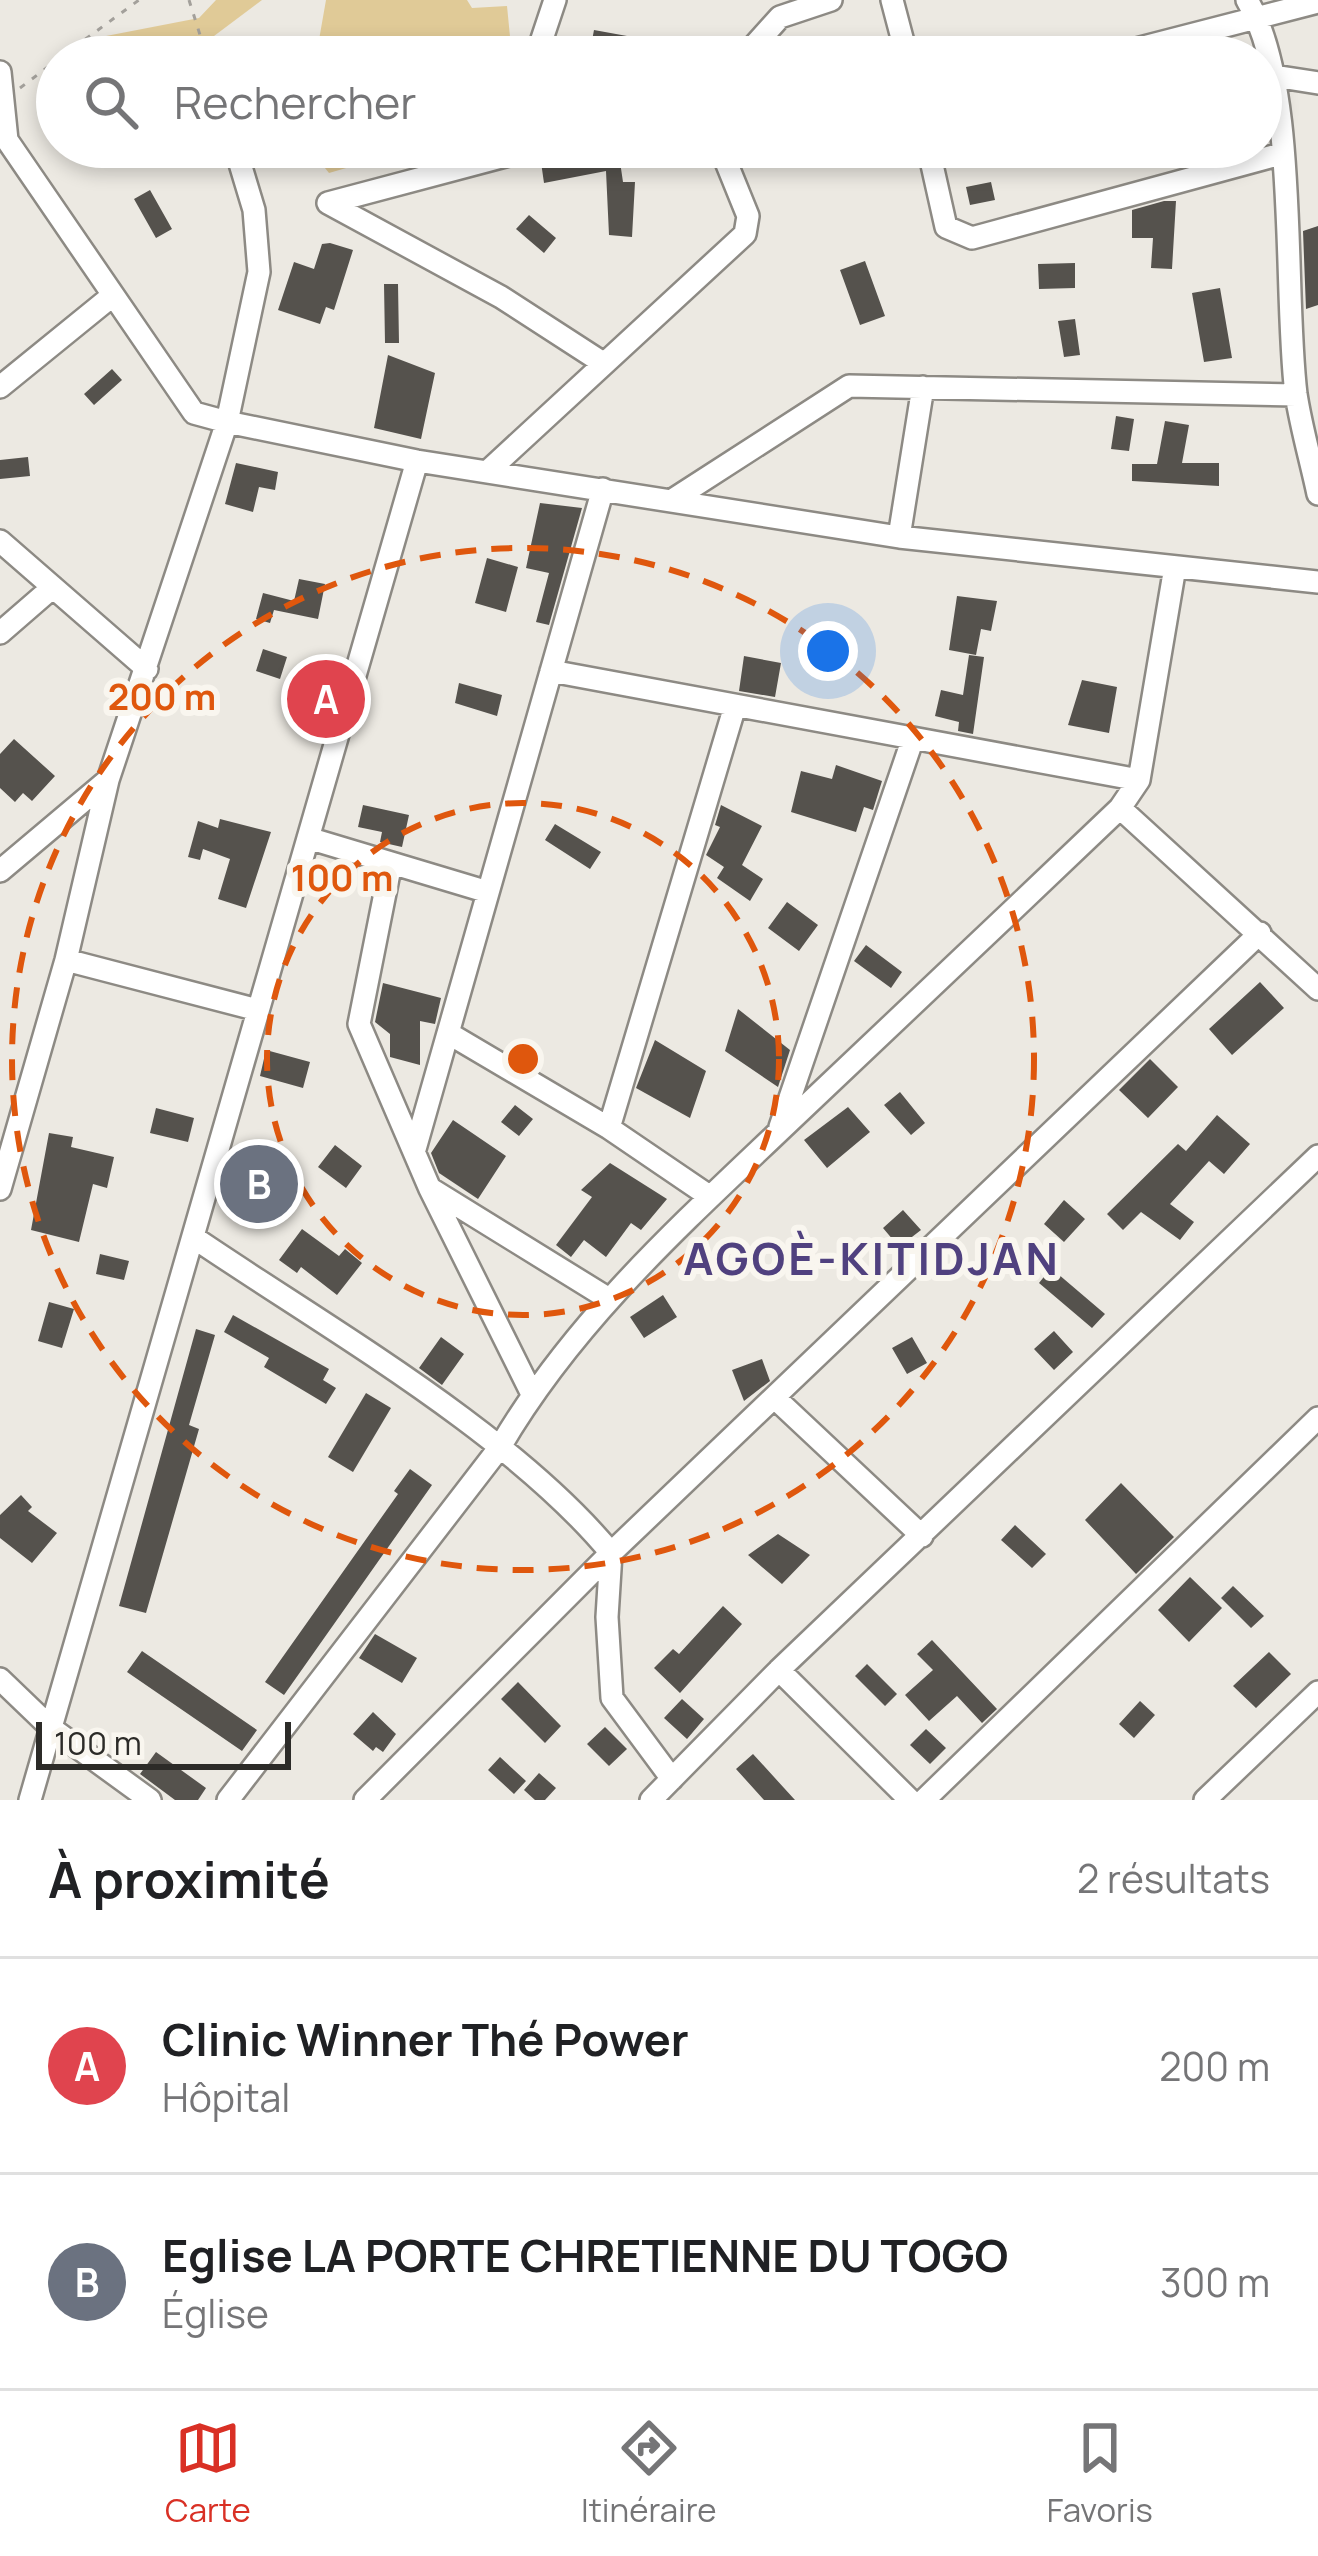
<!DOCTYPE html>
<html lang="fr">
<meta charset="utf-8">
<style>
:root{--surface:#fff;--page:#f2f2f2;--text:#202124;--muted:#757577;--line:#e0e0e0;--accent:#d93025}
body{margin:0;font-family:Manrope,sans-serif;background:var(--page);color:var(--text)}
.scale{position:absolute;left:36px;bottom:30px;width:255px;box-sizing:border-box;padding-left:12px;border:6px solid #2c2b28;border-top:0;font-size:33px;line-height:42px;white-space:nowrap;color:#2c2b28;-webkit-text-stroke:9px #f9f6ef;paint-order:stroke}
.you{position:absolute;left:828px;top:651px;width:42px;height:42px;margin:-30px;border:9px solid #fff;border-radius:50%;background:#1a73e8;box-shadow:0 0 0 18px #1a73e833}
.badge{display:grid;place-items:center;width:78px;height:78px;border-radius:50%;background:var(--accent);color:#fff;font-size:39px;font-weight:700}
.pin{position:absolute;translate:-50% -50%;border:6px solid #fff;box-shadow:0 3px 12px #0006}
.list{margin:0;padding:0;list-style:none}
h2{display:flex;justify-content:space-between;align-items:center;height:156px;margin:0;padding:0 48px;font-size:51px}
h2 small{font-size:39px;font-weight:400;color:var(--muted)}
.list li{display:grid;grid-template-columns:78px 1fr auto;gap:36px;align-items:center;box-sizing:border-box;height:216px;padding:0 48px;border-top:3px solid var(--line)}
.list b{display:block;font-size:45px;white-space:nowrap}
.list p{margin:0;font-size:39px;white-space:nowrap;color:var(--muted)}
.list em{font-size:39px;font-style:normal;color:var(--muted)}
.icon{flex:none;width:66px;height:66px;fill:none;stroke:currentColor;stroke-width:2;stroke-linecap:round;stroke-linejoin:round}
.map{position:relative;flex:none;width:1318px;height:1800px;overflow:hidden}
.search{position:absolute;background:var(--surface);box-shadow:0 6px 18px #0003;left:36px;right:36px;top:36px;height:132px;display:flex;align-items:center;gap:30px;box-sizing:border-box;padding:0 42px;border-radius:66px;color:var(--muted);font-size:45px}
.sheet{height:588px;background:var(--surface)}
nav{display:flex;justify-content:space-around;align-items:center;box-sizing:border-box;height:168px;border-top:3px solid var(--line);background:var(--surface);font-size:33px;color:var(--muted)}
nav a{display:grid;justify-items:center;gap:6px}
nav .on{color:var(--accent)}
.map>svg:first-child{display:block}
.green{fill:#e0ca97}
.building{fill:#55524d}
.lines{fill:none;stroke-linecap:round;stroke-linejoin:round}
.minor-casing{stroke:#8d8a84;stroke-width:26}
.path{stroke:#a3a09b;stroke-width:3;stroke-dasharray:6 9;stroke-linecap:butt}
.minor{stroke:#fff;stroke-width:21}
.ring{fill:none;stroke:#df570d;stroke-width:6;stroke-dasharray:21 15}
.labels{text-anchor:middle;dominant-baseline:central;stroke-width:12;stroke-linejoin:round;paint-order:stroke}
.district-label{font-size:45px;font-weight:bold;letter-spacing:3px;fill:#50417f;stroke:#f9f6ef}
.centre{fill:#df570d;stroke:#f9f6ef;stroke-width:6}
.ring-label{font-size:36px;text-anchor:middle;font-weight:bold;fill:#df570d;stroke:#f9f6ef;stroke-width:12;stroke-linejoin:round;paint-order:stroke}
</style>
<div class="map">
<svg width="1318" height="1800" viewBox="0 0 1318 1800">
<rect width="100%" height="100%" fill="#ece9e2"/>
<path class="green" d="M216,0H262L186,57H102L106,36L199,18Z
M326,0H467L472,8L507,6L512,57H316Z
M308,147H369L377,159L329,173Z"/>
<path class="building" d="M594,30L638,38L635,57L590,51Z
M618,148L623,182H635L632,237L609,235L606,171L544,183L541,162Z
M991,182L995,200L970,205L966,187Z
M150,190L172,229L156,238L134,199Z
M1164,201H1176L1172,269L1151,268L1153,238H1132V210Z
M529,215L556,238L544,253L516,229Z
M1318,226V305L1306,309L1303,231Z
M330,243L353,250L334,310L326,307L320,324L278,310L294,262L314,269L322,244Z
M865,261L885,316L860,325L840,270Z
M1075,263V288L1039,289L1038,264Z
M384,284H398L399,343H385Z
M1220,288L1232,358L1204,362L1192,293Z
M1075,319L1080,355L1064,357L1058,321Z
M388,355L435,373L421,439L374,428Z
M112,369L122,380L94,405L84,394Z
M1116,416L1134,419L1129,451L1111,449Z
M1165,421L1189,425L1182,463H1219V486L1132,481V464H1157Z
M28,457L30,476L0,479V460Z
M236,463L278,472L275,490L259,487L253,512L225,504Z
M540,503L582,508L549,625L536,622L549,573L526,568Z
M487,558L518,567L506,612L475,603Z
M299,579L325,584L318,619L274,610L270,623L256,619L263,593L294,601Z
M957,596L997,601L991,631L981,629L976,655L949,650Z
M263,649L287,657L280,679L256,671Z
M969,655L984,657L973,734L958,731L959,722L935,716L941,690L963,695Z
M744,656L781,663L775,697L739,691Z
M1082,680L1117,687L1109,733L1068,725Z
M459,683L502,695L497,716L455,703Z
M14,739L55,776L32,801L23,793L15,802L0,788V754Z
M836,765L882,781L873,810L864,807L856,832L791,812L801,771L832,779Z
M363,805L409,815L402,847L380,842L382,832L358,827Z
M721,805L762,826L742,865L763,879L750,901L717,878L724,867L706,855L720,827L715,825Z
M220,819L271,832L246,908L218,899L230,859L203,849L200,860L188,857L198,821L218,828Z
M555,824L601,852L590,869L545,840Z
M787,902L818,925L799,951L768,928Z
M866,945L902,972L891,988L854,961Z
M1260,982L1284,1008L1232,1055L1209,1029Z
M383,983L441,998L435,1024L420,1021V1065L390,1057V1034L375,1022Z
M738,1009L790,1050L778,1087L725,1051Z
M655,1040L706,1071L690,1118L636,1088Z
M266,1050L310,1062L303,1088L260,1076Z
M1150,1059L1178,1087L1148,1118L1119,1090Z
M900,1092L925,1123L911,1135L884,1105Z
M515,1105L533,1119L519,1136L501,1122Z
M848,1107L870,1132L827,1168L804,1140Z
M156,1108L194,1118L188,1142L150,1133Z
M1217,1115L1250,1144L1224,1174L1209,1161L1170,1204L1194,1222L1180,1240L1141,1212L1123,1230L1107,1214L1178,1144L1186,1151Z
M453,1120L506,1156L478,1199L439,1173L431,1153Z
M49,1133L73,1137L71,1147L114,1157L107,1188L93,1184L79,1242L31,1230Z
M335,1145L362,1166L346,1188L318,1167Z
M235,1163L292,1173L283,1210L225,1193Z
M610,1163L667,1199L641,1230L631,1223L606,1257L584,1240L571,1257L556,1245L592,1197L581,1190Z
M1064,1200L1085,1219L1064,1242L1044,1224Z
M903,1210L921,1230L899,1247L883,1228Z
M302,1229L339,1256L345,1249L362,1263L337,1295L301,1267L297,1273L279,1260Z
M100,1254L129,1261L124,1280L96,1274Z
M1051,1268L1105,1314L1092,1328L1039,1283Z
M663,1295L677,1317L644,1338L630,1317Z
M49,1302L74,1309L62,1348L38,1341Z
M233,1315L329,1369L323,1380L336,1388L326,1404L264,1367L269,1358L224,1332Z
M196,1329L215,1335L189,1425L199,1429L146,1613L119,1606Z
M1054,1331L1073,1352L1054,1370L1034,1349Z
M441,1337L464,1354L442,1385L419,1368Z
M912,1337L927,1363L907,1374L892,1348Z
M762,1359L770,1381L744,1401L732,1370Z
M366,1393L391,1408L353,1472L328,1457Z
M410,1469L432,1485L284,1695L265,1682L398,1494L394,1491Z
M1121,1483L1174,1537L1136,1574L1085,1520Z
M21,1495L32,1507L28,1511L57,1533L32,1563L0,1538V1515Z
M1015,1525L1046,1554L1032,1568L1001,1540Z
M778,1534L810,1555L782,1584L748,1555Z
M1190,1577L1222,1608L1189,1642L1158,1610Z
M1233,1586L1264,1616L1251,1628L1221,1598Z
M723,1606L742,1624L680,1693L654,1668L673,1649L679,1654Z
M375,1634L417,1658L402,1683L359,1658Z
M932,1640L997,1709L982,1723L957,1696L929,1721L905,1695L933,1670L917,1654Z
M142,1651L257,1730L242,1751L127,1672Z
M1269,1652L1291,1674L1256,1708L1233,1686Z
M867,1664L897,1694L885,1706L855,1676Z
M518,1682L561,1726L545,1743L501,1699Z
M682,1699L704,1719L687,1739L664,1718Z
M1140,1701L1155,1715L1134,1738L1119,1724Z
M373,1712L396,1734L383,1752L376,1747L373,1751L353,1734Z
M605,1727L627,1749L609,1766L587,1744Z
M926,1729L946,1748L930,1764L910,1745Z
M156,1752L206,1788L198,1800H175L140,1774Z
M753,1754L795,1800H764L736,1769Z
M500,1757L526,1781L514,1794L488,1770Z
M539,1773L556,1788L545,1800H535L524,1790Z"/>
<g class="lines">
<defs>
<path id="minor" d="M892,0L907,57
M1247,0C1299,86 1283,288 1296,394C1301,427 1311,461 1318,494
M536,57L555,0
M744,57L780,17L831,0
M1105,57L1318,2
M0,72L7,140L194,413L227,422L259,272L254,210L235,147
M1274,76L1318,83
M928,147L946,227L972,238L1281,154
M328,203L501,297L603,363
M328,203L539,147
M0,387L112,296
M487,472L745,234L748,216L720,147
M674,499L849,386L1296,395
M899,537L923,387
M0,541L147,669
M0,633L53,587
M551,671L1139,780
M1120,808L1318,989
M308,838L488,892
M391,863L359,1024L430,1189L531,1392
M0,871L108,780
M66,960L258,1010
M448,1033L609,1128L709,1196
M780,1127L912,741
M609,1128L735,706
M415,1149L603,489
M0,1189L66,960L108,780L227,422L417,461L899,537L1318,582
M431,1189L609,1299
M193,1237C325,1327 510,1431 611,1553L607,1617L612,1698L672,1779
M776,1399L922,1536
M779,1670L910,1800
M0,1679L51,1728L150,1800
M30,1800L417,461
M228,1800L500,1447C574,1320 684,1222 789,1122C900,1017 1010,913 1120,808L1139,780L1175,567
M365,1800L611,1553L1260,933
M651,1800L779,1670L1318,1156
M924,1800L1318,1418
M1205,1800L1318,1692"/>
</defs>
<use href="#minor" class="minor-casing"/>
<path class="path" d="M189,0L207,57
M61,57L139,0
M20,88L57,60"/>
<use href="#minor" class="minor"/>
</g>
<g class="ring">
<circle cx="523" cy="1059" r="256"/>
<circle cx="523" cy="1059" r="511"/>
</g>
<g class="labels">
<g class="district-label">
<text x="872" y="1258">AGOÈ-KITIDJAN</text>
</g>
</g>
<circle cx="523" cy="1059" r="18" class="centre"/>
<g class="ring-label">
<text x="162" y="710">200 m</text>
<text x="342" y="891">100 m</text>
</g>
</svg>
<div class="scale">100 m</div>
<div class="you"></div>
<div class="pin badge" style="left:326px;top:699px;background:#e0444e">A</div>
<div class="pin badge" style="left:259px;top:1184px;background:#6b7280">B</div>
<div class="search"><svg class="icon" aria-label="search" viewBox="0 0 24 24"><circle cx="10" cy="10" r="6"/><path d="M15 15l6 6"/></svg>Rechercher</div>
</div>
<section class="sheet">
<h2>À proximité<small>2 résultats</small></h2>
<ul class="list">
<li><span class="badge" style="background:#e0444e">A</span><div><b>Clinic Winner Thé Power</b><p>Hôpital</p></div><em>200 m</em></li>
<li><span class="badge" style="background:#6b7280">B</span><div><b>Eglise LA PORTE CHRETIENNE DU TOGO</b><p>Église</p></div><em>300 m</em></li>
</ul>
</section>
<nav>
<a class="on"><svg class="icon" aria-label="map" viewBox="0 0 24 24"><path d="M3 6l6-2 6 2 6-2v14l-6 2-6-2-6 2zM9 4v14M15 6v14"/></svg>Carte</a>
<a><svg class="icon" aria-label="directions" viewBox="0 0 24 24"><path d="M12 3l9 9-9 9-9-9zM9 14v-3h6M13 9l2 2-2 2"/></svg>Itinéraire</a>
<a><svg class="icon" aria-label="saved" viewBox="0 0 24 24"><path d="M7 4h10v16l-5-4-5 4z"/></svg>Favoris</a>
</nav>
